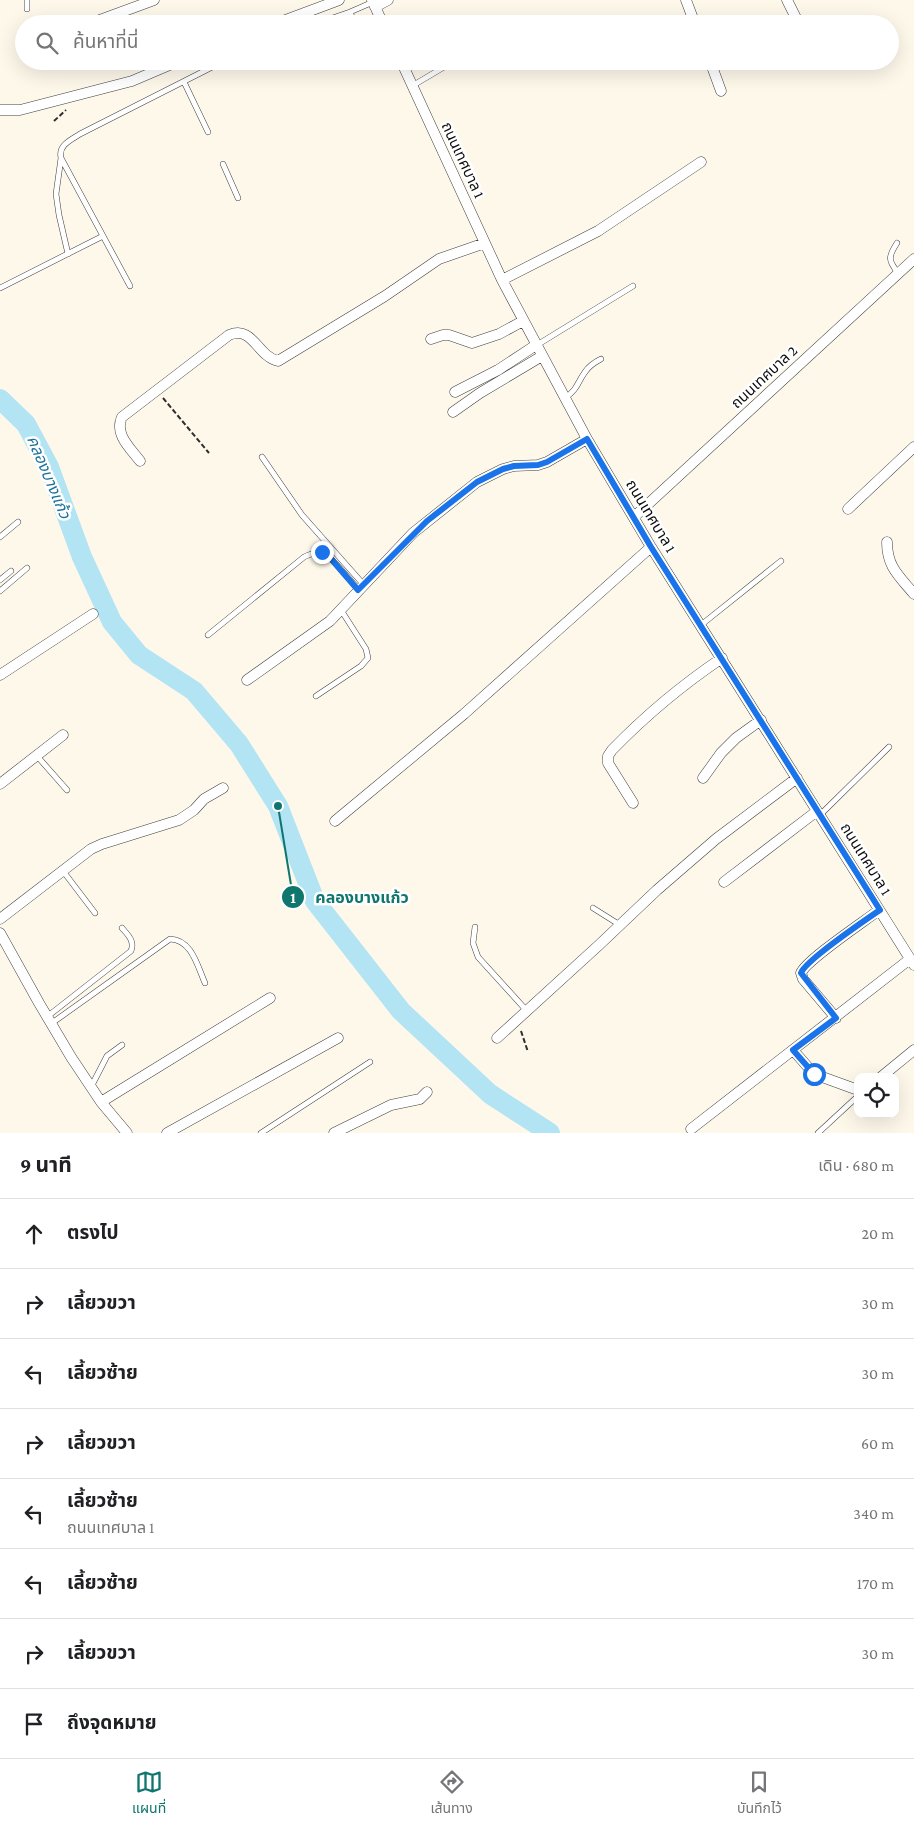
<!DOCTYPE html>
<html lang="th">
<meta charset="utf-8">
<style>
:root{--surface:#fff;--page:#f2f2f2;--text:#202124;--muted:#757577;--line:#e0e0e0;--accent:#0f766e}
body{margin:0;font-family:"Crimson Pro","Noto Sans Thai",serif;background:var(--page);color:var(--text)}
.controls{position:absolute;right:15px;bottom:15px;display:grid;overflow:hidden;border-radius:10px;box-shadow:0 5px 20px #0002}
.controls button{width:45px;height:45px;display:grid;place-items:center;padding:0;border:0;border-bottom:1px solid var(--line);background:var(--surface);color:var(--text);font:25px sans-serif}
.stop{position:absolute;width:15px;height:15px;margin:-11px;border:4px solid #1a73e8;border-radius:50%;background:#fff}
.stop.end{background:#1a73e8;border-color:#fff;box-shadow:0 1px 5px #0008}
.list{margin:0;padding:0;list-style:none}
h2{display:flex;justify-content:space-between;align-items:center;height:65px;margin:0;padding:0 20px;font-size:21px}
h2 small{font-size:16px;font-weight:400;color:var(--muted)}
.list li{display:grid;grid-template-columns:32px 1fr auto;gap:15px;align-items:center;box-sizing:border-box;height:70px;padding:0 20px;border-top:1px solid var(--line)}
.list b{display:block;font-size:19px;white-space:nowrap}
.list p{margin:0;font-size:16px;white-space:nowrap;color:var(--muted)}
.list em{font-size:16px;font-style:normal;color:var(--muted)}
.icon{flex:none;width:28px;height:28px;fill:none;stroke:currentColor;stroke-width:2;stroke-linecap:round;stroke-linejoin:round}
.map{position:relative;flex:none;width:914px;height:1133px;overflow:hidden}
.search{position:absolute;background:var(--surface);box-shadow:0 5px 20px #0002;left:15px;right:15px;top:15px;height:55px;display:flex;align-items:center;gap:12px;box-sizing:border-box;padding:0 18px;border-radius:28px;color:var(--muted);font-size:19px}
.sheet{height:625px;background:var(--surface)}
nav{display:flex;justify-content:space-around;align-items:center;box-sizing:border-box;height:70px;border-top:1px solid var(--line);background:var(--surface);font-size:14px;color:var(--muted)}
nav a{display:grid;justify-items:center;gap:2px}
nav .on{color:var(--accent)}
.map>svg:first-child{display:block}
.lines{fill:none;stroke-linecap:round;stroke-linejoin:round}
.river{stroke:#b2e4f4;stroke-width:20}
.lane-casing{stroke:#3f3f3f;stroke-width:6}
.street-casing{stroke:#3f3f3f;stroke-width:11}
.path{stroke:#2e2e2e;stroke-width:2;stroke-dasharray:5 2.5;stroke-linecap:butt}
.lane{stroke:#fff;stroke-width:5}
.street{stroke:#fff;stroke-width:10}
.route{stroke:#1a73e8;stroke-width:6}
.labels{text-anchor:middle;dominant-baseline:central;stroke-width:5;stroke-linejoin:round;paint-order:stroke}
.street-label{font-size:15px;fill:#0c0c0c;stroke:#fff}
.water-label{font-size:16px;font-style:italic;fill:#1a7298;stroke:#fff}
.leader{fill:none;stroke:#0f766e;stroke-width:2}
.callout-dot{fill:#0f766e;stroke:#fff;stroke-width:2}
.mark-label{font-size:15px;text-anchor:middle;font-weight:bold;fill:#fff}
.callout-label{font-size:16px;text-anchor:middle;font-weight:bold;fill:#0f766e;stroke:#fff;stroke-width:5;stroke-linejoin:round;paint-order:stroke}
</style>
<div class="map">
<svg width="914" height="1133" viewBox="0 0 914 1133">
<rect width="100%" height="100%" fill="#fef8eb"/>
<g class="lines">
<path class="river" d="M0,399L26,424L49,467L82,557L112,622L139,655L194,691L239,744L278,806L315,901L401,1011L490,1094L550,1133"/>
<defs>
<path id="lane" d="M27,0V9
M350,12L355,24
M315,24L350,12L373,2
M371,61L372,63
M184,82L208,132
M412,86L444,67
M61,158L56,194L59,215L68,254
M223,164L238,198
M897,243C888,257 888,260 898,273
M130,286L61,158C58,145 71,140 80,134L224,61
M0,288L103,236
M537,345L633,286
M565,398C578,389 577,383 585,372C589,366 595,362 601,359
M262,457L302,515L364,585
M0,537L18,522
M0,580L11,571
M0,591L27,568
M701,625L781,561
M208,635L304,557C309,555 317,550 323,553C332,556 351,582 359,590
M316,696L361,666L368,658L366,649L341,610
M37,756L67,790
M820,815L889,747
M63,871L95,913
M593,908L620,925
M475,927L473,943L478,957L527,1011
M48,1016L131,951C135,941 128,935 122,928
M52,1023L170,939C192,940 197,965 205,983
M91,1087L107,1056L122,1045
M261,1133L370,1062
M818,1133L858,1096"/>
<path id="street" d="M372,0L383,24
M686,0L695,24
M787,0L799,24
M375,7L388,0
M89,24L154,0
M275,24L339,0
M401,61L502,280L587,439L651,547L914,965
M710,61L721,91
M0,110H20L132,81L179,61
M502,280L598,231L701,162
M431,339L443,335H449L472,343L499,334L523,321
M455,392L498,370L536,345
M453,412L480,393L542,356
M140,461C130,448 114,434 122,417L229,335C253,325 257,356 278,361L385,296L439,259L485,243
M848,509L914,447
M634,517L914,259
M887,542C887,567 899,576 914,594
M0,675L93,614
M247,680L330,621L413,533L477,482L503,469L514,466L538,465L547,462L587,439
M703,778L721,753L736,738L761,720
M0,784L63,735
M633,803L608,763V756L612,750C646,715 682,685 722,658
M335,821L464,714L651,547
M724,882L817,811
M0,919L91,849L102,844L179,820L194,810L204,799L223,788
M0,933L39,1003L71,1057L101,1102L127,1133
M836,1018L803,979L801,973C806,960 865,921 879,910
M497,1038L599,945L657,890L716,839L797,778
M793,1050L814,1074L858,1090
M881,1077L914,1050
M101,1102L270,998
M691,1129L910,959
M167,1133L338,1038
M334,1133L391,1105L420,1099L427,1092"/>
</defs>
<use href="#lane" class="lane-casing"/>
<use href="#street" class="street-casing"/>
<path class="path" d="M54,121L66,110
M163,398L209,453
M521,1031L528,1052"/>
<use href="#lane" class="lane"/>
<use href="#street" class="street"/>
</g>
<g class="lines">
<path class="route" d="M322,552L332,560L358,590L427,521L477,482L503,469L514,466L538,465L547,462L587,439L651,547L880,910C864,921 806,960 801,973L836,1018L793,1050L814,1074"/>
</g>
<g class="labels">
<g class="street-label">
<text transform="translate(463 160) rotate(65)">ถนนเทศบาล 1</text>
<text transform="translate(764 377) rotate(-43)">ถนนเทศบาล 2</text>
<text transform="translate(651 516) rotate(59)">ถนนเทศบาล 1</text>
<text transform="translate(866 859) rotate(58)">ถนนเทศบาล 1</text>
</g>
<g class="water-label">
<text transform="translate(49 477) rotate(67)">คลองบางแก้ว</text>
</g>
</g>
<path class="leader" d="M278 806L293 897"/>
<g class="callout-dot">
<circle cx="278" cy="806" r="5"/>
<circle cx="293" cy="897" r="12"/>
</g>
<g class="mark-label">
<text x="293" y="903">1</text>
</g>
<g class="callout-label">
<text x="362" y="903">คลองบางแก้ว</text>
</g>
</svg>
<div class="controls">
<button><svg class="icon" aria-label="locate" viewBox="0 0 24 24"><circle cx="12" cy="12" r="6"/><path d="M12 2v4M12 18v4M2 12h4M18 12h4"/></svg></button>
</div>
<div class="stop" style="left:814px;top:1074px"></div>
<div class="stop end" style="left:322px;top:552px"></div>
<div class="search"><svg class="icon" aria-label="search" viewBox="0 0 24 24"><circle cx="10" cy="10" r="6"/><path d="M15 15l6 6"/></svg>ค้นหาที่นี่</div>
</div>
<section class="sheet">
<h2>9 นาที<small>เดิน · 680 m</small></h2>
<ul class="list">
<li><svg class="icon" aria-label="ahead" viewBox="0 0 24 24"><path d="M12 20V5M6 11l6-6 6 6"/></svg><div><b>ตรงไป</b></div><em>20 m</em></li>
<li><svg class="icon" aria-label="right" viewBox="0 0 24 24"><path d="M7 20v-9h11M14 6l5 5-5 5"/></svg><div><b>เลี้ยวขวา</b></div><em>30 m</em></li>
<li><svg class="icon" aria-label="left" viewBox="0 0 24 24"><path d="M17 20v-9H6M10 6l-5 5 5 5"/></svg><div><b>เลี้ยวซ้าย</b></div><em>30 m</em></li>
<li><svg class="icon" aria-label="right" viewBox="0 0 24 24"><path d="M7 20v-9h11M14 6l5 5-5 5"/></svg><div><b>เลี้ยวขวา</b></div><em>60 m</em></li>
<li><svg class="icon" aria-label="left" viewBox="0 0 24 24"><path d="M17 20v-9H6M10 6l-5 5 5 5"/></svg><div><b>เลี้ยวซ้าย</b><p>ถนนเทศบาล 1</p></div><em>340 m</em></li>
<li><svg class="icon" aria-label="left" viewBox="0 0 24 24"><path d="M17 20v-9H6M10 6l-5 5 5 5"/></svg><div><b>เลี้ยวซ้าย</b></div><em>170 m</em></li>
<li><svg class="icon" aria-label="right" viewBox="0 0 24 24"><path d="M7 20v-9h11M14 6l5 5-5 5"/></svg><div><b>เลี้ยวขวา</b></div><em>30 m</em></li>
<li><svg class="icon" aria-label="arrive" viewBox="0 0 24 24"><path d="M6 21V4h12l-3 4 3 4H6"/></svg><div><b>ถึงจุดหมาย</b></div></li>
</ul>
</section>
<nav>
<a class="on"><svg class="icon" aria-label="map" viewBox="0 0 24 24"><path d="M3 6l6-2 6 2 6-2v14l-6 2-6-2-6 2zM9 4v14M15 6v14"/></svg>แผนที่</a>
<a><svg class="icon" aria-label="directions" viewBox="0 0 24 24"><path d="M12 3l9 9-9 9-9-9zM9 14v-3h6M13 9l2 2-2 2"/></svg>เส้นทาง</a>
<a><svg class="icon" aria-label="saved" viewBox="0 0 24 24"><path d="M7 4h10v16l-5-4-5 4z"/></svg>บันทึกไว้</a>
</nav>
